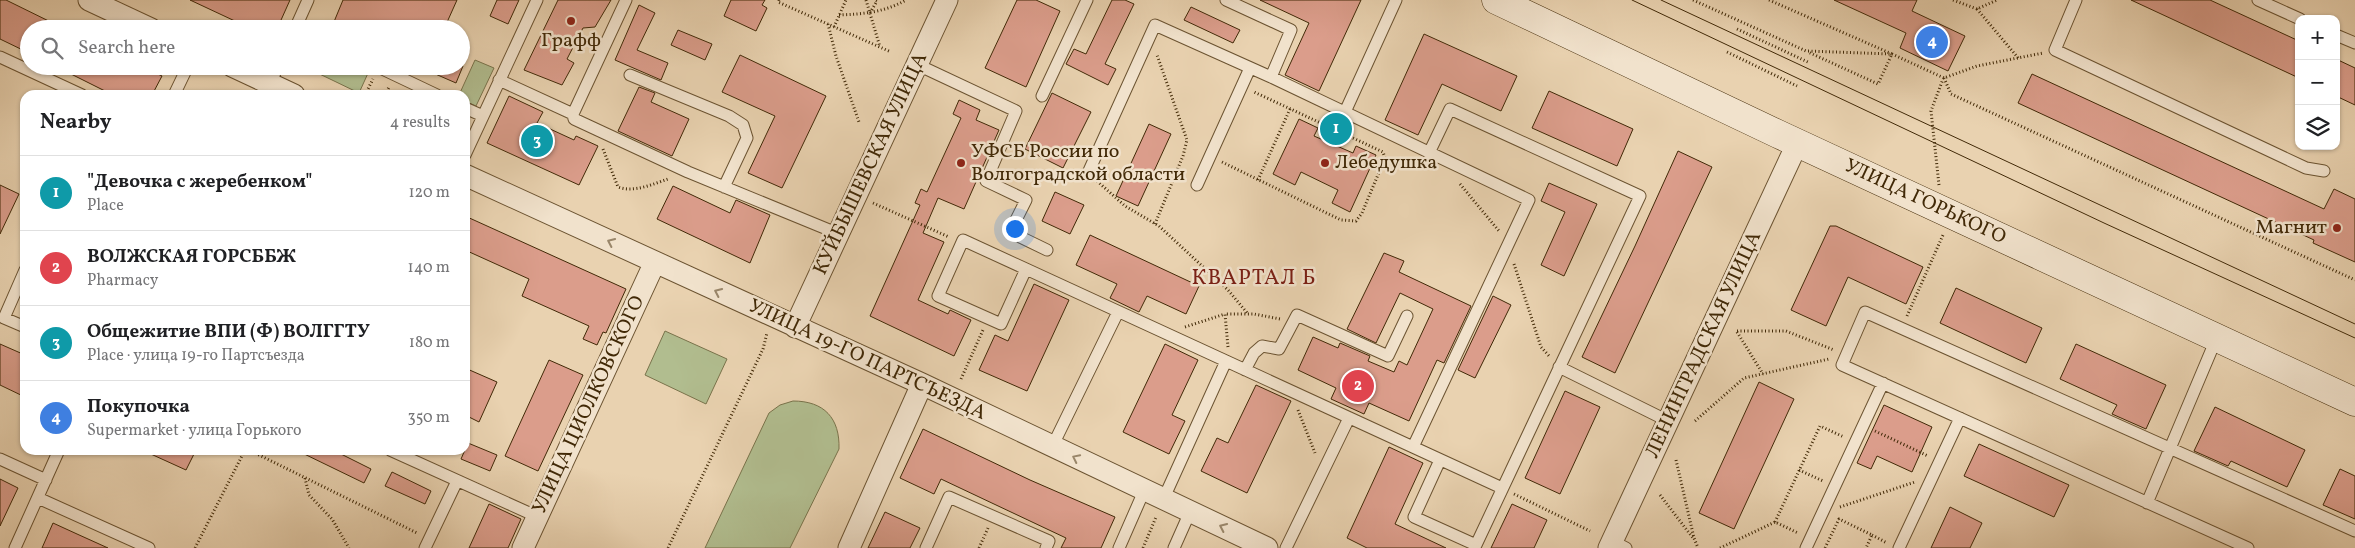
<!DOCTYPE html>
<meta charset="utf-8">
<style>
:root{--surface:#fff;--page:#f2f2f2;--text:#202124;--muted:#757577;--line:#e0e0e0;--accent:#0b8043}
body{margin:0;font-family:Vollkorn,serif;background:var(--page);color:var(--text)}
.controls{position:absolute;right:15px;top:15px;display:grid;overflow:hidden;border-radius:10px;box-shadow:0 1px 4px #0004}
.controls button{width:45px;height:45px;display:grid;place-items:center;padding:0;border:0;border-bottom:1px solid var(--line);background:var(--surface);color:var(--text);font:25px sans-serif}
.you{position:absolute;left:1014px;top:228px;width:18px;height:18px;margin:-12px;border:4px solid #fff;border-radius:50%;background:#1a73e8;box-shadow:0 0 0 8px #1a73e833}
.badge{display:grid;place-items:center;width:32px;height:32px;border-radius:50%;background:var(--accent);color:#fff;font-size:16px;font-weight:700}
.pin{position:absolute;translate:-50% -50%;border:2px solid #fff;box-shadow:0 1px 5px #0006}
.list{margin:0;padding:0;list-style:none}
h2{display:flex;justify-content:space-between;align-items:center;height:65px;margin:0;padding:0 20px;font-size:21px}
h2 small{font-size:16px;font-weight:400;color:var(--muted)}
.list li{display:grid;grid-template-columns:32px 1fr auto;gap:15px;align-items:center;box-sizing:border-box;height:75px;padding:0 20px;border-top:1px solid var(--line)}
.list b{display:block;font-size:19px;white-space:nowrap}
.list p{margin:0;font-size:16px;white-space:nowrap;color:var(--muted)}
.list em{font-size:16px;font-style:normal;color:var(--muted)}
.icon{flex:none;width:28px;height:28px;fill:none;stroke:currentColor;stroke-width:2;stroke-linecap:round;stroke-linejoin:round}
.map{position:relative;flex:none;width:2355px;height:548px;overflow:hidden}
.search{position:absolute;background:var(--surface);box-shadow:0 1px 4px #0004;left:20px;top:20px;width:450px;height:55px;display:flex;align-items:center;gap:12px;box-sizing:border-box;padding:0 18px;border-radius:28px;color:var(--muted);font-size:19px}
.panel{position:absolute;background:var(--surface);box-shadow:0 1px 4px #0004;left:20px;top:90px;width:450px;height:365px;border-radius:15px}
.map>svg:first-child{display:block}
.green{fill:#b1bd8f;stroke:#79734b}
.building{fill:#db9d8b;stroke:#412907}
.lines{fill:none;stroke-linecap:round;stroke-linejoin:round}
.lane-casing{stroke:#6b5331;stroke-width:13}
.street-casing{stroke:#6b5331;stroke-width:23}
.secondary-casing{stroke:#412907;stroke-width:29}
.path{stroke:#412907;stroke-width:3;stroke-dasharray:1 2.5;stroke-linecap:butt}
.lane{stroke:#f1e2cc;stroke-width:11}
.street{stroke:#f1e2cc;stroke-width:21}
.secondary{stroke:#f1e2cc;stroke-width:28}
.tram{stroke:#412907;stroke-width:1}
.oneway{stroke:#99866a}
.poi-dot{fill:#8f2418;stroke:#f1e2cc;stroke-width:2}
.labels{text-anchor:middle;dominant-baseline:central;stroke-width:5;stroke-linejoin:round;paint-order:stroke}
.poi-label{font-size:20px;fill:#412907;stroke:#f1e2cc;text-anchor:start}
.street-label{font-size:20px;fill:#412907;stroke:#f1e2cc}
.quarter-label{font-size:22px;letter-spacing:1px;fill:#7a1f14;stroke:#f1e2cc}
</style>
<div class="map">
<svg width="2355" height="548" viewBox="0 0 2355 548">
<rect width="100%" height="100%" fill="#e9d2b0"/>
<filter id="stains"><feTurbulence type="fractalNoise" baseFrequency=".004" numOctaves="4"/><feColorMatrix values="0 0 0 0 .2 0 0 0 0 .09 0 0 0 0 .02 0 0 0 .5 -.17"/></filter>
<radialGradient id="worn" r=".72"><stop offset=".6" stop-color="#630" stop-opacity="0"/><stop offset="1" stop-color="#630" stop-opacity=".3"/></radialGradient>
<path class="green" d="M475,60L494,68L476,106L465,101V95H459Z
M303,66H359L369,71L359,93Z
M665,331L727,359L706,404L645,375Z
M793,401C824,401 840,418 839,449L790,548H705L769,413L780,405Z"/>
<path class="building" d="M0,0H6L65,29H29V53L0,39Z
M190,0H290L277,29H252Z
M343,0H457L444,29H331Z
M497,0H519L508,24L490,16Z
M558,0H611L595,27L583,28L567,59L574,63L562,85L524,70Z
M731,0H765L762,5L767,8L756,31L724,16Z
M1017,0H1036L1060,11L1026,87L985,68Z
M1112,0H1125L1134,4L1105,64L1116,69L1108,85L1066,64L1074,49L1086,54Z
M1260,0H1361L1319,91L1285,75L1309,23Z
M1834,0H1917L1912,11L1965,36L1948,71L1900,48L1906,33Z
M2131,0H2210L2299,41V78Z
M639,5L655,13L637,50L668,63L661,80L615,60Z
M1191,7L1240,30L1233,43L1184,20Z
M678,30L712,44L705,60L671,45Z
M1424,34L1517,76L1501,111L1442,84L1418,135L1385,120Z
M740,55L826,96L782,188L748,173L775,116L722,92Z
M2336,59L2355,68V105L2336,96Z
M55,66H141L162,76L152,95H113Z
M417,66H463L456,83Z
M2032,74L2324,209L2334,189L2355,199V262L2313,243L2314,240L2018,103Z
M639,87L655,93L651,102L689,119L672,156L618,131Z
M1549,91L1633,129L1617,166L1532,128Z
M1052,93L1091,112L1063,168L1025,149Z
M509,96L543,112L537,123L574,140L576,136L598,146L579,185L487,143Z
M959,100L980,110L976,120L999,130L964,209L938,198L923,233L944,242L918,300L948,314L950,310L971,320L954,356L870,316L920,205L915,203L921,189L927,192L961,118L953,114Z
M1299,119L1318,128L1314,136L1353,153L1356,146L1376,155L1350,212L1332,203L1338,190L1301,172L1295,185L1273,174Z
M1149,124L1171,134L1138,206L1116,196Z
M1678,151L1712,167L1615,373L1582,357L1635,246Z
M1549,183L1597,204L1564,276L1541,265L1565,212L1541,201Z
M0,185L19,194L0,234Z
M673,186L730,213L736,200L770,215L750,263L657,219Z
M1055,192L1084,205L1070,234L1042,221Z
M465,216L626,289L606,333L603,332L597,345L583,339L589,326L522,296L529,279L465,250Z
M1830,226H1836L1923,267L1906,304L1848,277L1826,326L1791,310Z
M1090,235L1199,286L1186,314L1147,296L1139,312L1110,298L1117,284L1076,265Z
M1384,253L1404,261L1399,272L1471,306L1444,363L1437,360L1409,421L1369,403L1364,414L1331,399L1336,388L1298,370L1313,337L1338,348L1340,343L1370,356L1368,361L1394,372L1399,361L1407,365L1433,309L1400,293L1376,343L1347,329Z
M1034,284L1069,300L1027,391L979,370L995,335L1008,341Z
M1956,288L2042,328L2026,363L1940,323Z
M1493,296L1511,305L1475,378L1458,370Z
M0,344L25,355V397L0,385Z
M1165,344L1198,360L1172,415L1185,421L1169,454L1123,432Z
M2076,344L2166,385L2146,429L2112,414L2117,405L2060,379Z
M549,360L583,375L538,471L505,456Z
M465,368L497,382L479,422L465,415Z
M1759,382L1794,399L1734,529L1699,513Z
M1256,385L1291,401L1247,493L1201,471L1217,438L1228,443Z
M1565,391L1600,407L1560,494L1525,478Z
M1884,405L1932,427L1912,472L1877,456L1871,469L1857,463Z
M2215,407L2305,450L2287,487L2231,461L2228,466L2194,451Z
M923,429L1030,480L1115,517L1101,548H1061L1066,538L941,479L934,494L900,478Z
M468,443L497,455L490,471L461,459Z
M1979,444L2069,485L2054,517L1964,476Z
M1389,447L1423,463L1395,524L1446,548H1367L1347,538Z
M142,450H196L186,470Z
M296,450H333L371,469L364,483Z
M2340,469L2355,476V519L2323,505Z
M392,472L431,491L425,504L385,486Z
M0,479L18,488L0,526Z
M489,504L521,519L508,548H469Z
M1512,504L1547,520L1534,548H1491Z
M1950,507L1982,523L1970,548H1931Z
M885,512L920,528L910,548H868Z
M53,523L77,534L108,548H42Z"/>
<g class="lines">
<defs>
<path id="lane" d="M1226,0L1291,30L1271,77
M2076,0L2055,50L2306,168L2324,171
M2258,0L2300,19
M295,29L308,0
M2336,35L2355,43
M0,57L82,95
M918,65L1016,111L986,181L1026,200L1010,232L1047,250
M376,66L437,95
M630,75L729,116L743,125L747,138L724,187
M499,80L573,114L574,119L688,172L839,234
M174,95L188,66
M265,95L278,66
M1042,96L1087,0
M465,108L483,116
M1345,112L1396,0
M573,114L626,0
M1429,153L1450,109L1640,196L1476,545L1414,517L1440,460
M465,155L537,0
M1088,173L1155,25L1271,77L1529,200L1413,447
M1197,185L1250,68
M1026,269L1001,324L938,296L963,240C1143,323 1323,406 1502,488
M25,270L4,318L25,327
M1559,367L1668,421
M1245,370L1254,353L1262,346L1279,349L1297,315L1388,356L1407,316
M1052,447L1118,312
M390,450L538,517
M0,459L46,480
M38,498L149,548
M1163,500L1226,361
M2147,503L2217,337
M1612,541L1626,548
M15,548L59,450
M425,548L457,481
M926,548L949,497L1049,541L1046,548
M1119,548L1144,491
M1174,548L1190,512
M1286,548L1349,418
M1806,548L1883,383
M1899,548L1960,418
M2248,548L1842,365L1865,312L2355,531"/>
<path id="street" d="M89,0L151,29
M232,66L294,95
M465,175L922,384L1267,548
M795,327L947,0
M523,548L655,262
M849,548L922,384
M1609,548L1798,142"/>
<path id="secondary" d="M1496,0L1778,134L2355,402"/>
</defs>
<use href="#lane" class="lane-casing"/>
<use href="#street" class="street-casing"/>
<use href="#secondary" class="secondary-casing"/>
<path class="path" d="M779,0L778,2L891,52
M866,0L880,47
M1693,0L1806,51L1892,54L1944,78L1977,66L2043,53
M1769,0L1892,54L1878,84L1808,52
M1953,0L1977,9L1997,0
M1977,9L2019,59
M870,13L877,1L875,0
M839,15C864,14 885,12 906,0
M828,24L836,56L859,122
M834,27L846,0
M1737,29L1810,63
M1727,52L1797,86
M1944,78L1951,94L2355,280
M365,95L373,79
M385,95L389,87
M603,149L618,187C634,193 653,184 668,179
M1222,162L1341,220L1356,221L1362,213L1385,158L1383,152L1254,92
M1258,180L1290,109
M1097,181L1125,206L1159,226L1228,290L1248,314
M1460,184L1499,231
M1939,185L1931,111L1943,79
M873,203L949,237
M1155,224L1183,156L1187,140L1157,55
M1514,264L1541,347L1550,357
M1907,316L1943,235
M1185,327L1225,314
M1737,331H1786L1834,350
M1737,332L1763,374
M1228,347L1225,314H1254L1280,319
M961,379L983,330
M1298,410L1315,453
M1695,421L1744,378L1829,359
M1875,431L1928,456
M249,450L417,533
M1676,460L1694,538L1698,548
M1799,470L1823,481
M305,478L309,495L332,519L349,548
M1514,494L1590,531
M1660,495L1693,538
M1840,507L1915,482
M1775,522L1820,426L1844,437
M1872,535L1887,543
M195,548L245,450
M668,548L763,349L767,333
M979,548L988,528
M1143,548L1156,517
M1720,548L1775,522L1798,533
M1825,548L1839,519L1872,535L1866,548"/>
<use href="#lane" class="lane"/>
<use href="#street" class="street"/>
<use href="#secondary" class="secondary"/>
<path class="tram" d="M1632,0L2104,223L2355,338
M1661,0L2355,324"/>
</g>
<defs><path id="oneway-chevron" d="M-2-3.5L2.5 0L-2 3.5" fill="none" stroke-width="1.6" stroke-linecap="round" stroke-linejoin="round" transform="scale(1.25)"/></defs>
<g class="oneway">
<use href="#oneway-chevron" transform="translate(611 242) rotate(-155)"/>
<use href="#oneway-chevron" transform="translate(718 292) rotate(-155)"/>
<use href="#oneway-chevron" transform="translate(1076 458) rotate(-154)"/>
<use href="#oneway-chevron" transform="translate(1223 527) rotate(-155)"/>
</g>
<g class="poi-dot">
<circle cx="571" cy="21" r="5"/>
<circle cx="961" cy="163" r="5"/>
<circle cx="1325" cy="163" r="5"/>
<circle cx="2337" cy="228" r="5"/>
</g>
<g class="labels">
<g class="poi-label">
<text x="571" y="41" text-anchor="middle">Графф</text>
<text x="971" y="152">УФСБ России по<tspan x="971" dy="23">Волгоградской области</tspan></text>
<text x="1335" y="163">Лебедушка</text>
<text x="2327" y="228" text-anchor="end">Магнит</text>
</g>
<g class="street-label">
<text transform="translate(871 164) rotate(-65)">КУЙБЫШЕВСКАЯ УЛИЦА</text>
<text transform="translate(1925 202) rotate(25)">УЛИЦА ГОРЬКОГО</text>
<text transform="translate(1704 345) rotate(-65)">ЛЕНИНГРАДСКАЯ УЛИЦА</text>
<text transform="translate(867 360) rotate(25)">УЛИЦА 19-ГО ПАРТСЪЕЗДА</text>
<text transform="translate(589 405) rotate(-65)">УЛИЦА ЦИОЛКОВСКОГО</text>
</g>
<g class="quarter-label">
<text x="1254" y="278">КВАРТАЛ Б</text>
</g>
</g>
<rect width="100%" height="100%" filter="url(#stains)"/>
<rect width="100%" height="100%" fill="url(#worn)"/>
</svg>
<div class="controls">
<button>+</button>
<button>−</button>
<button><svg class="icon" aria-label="layers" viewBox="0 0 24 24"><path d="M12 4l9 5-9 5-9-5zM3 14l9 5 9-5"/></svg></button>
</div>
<div class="you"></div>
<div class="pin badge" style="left:1336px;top:129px;background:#0f9aa8">1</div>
<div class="pin badge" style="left:1358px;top:386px;background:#e0444e">2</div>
<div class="pin badge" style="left:537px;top:141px;background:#0f9aa8">3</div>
<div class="pin badge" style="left:1932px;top:42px;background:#3f7fe0">4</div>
<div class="search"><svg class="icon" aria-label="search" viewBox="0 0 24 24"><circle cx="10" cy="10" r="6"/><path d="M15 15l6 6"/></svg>Search here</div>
<section class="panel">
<h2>Nearby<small>4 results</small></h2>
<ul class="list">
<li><span class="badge" style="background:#0f9aa8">1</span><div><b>&quot;Девочка с жеребенком&quot;</b><p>Place</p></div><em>120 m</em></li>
<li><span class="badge" style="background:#e0444e">2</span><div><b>ВОЛЖСКАЯ ГОРСББЖ</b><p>Pharmacy</p></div><em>140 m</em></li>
<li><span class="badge" style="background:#0f9aa8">3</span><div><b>Общежитие ВПИ (Ф) ВОЛГГТУ</b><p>Place · улица 19-го Партсъезда</p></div><em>180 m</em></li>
<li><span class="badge" style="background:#3f7fe0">4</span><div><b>Покупочка</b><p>Supermarket · улица Горького</p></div><em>350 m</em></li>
</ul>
</section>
</div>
